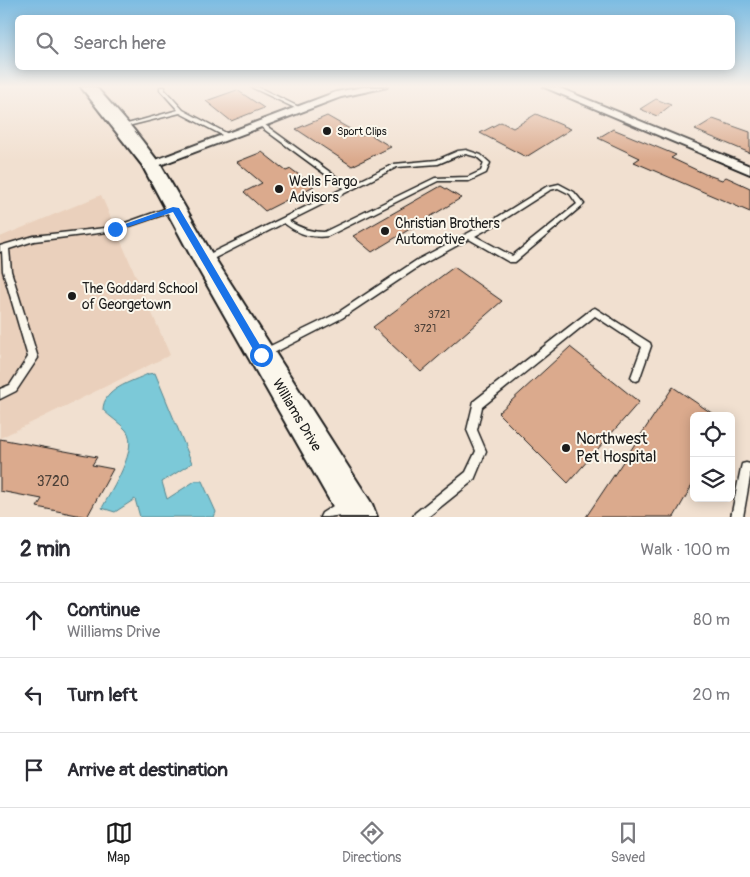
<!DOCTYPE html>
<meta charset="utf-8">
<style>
:root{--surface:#fff;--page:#f7f7f7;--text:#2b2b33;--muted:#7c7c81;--line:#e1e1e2;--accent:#1c1c1c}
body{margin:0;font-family:Pangolin,sans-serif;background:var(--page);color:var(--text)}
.controls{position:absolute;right:15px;bottom:15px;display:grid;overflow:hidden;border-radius:8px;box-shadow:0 2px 12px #0003}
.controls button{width:45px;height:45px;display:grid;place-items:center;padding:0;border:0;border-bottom:1px solid var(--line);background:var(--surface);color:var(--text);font:25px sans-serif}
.stop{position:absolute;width:15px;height:15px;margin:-11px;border:4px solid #1a73e8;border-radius:50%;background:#fff}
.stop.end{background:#1a73e8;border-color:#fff;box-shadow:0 1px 5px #0008}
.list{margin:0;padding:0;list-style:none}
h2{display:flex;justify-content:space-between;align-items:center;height:65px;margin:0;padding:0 20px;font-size:21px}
h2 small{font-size:16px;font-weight:400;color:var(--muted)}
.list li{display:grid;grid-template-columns:32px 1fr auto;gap:15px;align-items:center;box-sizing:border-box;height:75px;padding:0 20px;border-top:1px solid var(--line)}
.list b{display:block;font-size:19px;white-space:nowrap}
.list p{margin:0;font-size:16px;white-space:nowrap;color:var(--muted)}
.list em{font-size:16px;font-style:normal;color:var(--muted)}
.icon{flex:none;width:28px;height:28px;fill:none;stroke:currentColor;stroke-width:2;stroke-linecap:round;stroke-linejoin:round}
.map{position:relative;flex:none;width:750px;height:517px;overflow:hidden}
.search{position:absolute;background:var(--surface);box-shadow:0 2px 12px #0003;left:15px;right:15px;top:15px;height:55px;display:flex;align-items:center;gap:12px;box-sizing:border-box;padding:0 18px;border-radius:8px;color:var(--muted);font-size:19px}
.sheet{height:290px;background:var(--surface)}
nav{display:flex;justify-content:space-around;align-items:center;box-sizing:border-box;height:70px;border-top:1px solid var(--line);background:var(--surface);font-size:14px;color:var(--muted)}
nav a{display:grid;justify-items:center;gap:2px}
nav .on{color:var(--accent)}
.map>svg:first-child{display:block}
.built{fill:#ead0bc}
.water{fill:#7bc9d8;stroke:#55848d}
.building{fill:#dbaa8d;stroke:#1c1c1c}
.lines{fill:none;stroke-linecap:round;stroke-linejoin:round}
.service-casing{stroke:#1c1c1c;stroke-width:3}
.minor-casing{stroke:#1c1c1c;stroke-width:4}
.secondary-casing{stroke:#1c1c1c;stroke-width:4}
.service{fill:#fbf7ec;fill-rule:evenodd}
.minor{fill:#fbf7ec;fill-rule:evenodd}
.secondary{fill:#fbf7ec;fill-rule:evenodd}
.route{fill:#1a73e8}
.poi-dot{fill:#1c1c1c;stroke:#fbf7ec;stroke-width:2}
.labels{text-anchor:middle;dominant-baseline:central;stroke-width:4;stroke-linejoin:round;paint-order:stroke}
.far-poi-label{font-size:11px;fill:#1c1c1c;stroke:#fbf7ec;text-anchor:start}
.number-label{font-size:11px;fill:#4c4038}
.poi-label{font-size:14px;fill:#1c1c1c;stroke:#fbf7ec;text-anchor:start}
.street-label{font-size:14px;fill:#1c1c1c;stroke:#fbf7ec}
.near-number-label{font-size:14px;fill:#4c4038}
.near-poi-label{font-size:16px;fill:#1c1c1c;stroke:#fbf7ec;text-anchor:start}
</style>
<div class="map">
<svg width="750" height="517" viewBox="0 0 750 517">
<rect width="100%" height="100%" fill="#f1e0d0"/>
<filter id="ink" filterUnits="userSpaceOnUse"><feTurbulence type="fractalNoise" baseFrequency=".02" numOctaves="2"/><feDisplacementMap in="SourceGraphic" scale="10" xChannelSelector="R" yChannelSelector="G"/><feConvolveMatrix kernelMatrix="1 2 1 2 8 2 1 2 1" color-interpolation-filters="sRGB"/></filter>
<g filter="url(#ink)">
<path class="built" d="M101,195L170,355L0,438V237Z"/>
<path class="water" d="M155,373L192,463L162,482L167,499L195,481H202L216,512L214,517H140L135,499L115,512L102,508C111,491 140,447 126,430C120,423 110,417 103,410C103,389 131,382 148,374Z"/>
<path class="building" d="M237,90L264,108L231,121L206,101Z
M656,99L671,105L657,116L640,109Z
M536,114L571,129L526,157L480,133L501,122L513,128Z
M327,116L362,136L368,133L391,147L352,166L296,129Z
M713,119L750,132V153L695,130Z
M613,129L676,155L671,158L705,174L722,180L726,177L750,188V212L634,162L640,158L598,138Z
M262,152L286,171L291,169L314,186L265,211L244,192L262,183L237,162Z
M441,186L461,198L372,252L353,236Z
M454,267L502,301L421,372L373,327Z
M570,347L639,402L568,483L498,413Z
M673,387L716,416H694V482L674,517H586Z
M0,439L97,457L92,465L113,469L87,517L37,507L42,499L0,491Z"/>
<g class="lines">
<defs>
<path id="service" d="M160,87H165L164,89L183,110L228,134V136H224L180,113L120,128V126L178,110L160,90Z
M251,87H258L301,108L297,109Z
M257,122H261L349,186L394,164L437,160L458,151L466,150L481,155L490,163L486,173L469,181H438L328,236C311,239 297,233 284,223L207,262H201L200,260L201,258L344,188L257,124ZM466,154L477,157L484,163L481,171L468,177L435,178L324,232C310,232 300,228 289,221L397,167L438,164L459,155Z
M559,184L574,192L584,204L515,262H509L469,239L423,264L342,318L268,356L265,357L262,356L260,353L262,350L336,314L417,260L493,220L546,187ZM558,188L570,194L577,204L512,256L475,236L497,224L550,190Z
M173,206H175L178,208L177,210L115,231L34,241L9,249L11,271L38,358L16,391L0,399V389L10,385L28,357L3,271L2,251L0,252V246L34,236L114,227Z
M595,308L650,343L651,346L639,380L636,381L633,380L631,377L642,347L595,316L482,407L477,430L486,451L474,480L428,517H413L415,513L466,472L476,451L467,430L474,401L592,309Z
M746,463L750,464V477L743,517H731L741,468L742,464Z
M344,499L348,501L350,505C345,517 331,517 320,517L322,513Z"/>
<path id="minor" d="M363,87H387L341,97L155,167L151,168L145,164L336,92Z
M544,87H557L750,166V174Z"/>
<path id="secondary" d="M81,87H96L133,129L160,164L212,254L372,504L377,517H339L193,260L142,165Z"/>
</defs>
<use href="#service" class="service-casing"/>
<use href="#minor" class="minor-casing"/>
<use href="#secondary" class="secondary-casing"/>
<use href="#service" class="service"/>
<use href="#minor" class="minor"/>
<use href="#secondary" class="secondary"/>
</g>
</g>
<linearGradient id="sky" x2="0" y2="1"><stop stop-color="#7cbce2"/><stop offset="0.54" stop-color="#f9f1ea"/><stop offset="1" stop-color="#f9f1ea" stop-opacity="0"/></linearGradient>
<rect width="750" height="160" fill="url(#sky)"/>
<path class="route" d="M173,207L179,208L264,352V358H258L173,212L115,231L111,229Z"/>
<g class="poi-dot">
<circle cx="327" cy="131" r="5"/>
<circle cx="279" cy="189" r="5"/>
<circle cx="385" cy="231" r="5"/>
<circle cx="72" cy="296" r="5"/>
<circle cx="566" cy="448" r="5"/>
</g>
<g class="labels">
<g class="far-poi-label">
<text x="337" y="131">Sport Clips</text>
</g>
<g class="number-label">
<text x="439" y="314">3721</text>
<text x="425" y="328">3721</text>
</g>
<g class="poi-label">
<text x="289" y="181">Wells Fargo<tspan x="289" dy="16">Advisors</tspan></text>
<text x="395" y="223">Christian Brothers<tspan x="395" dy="16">Automotive</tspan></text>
<text x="82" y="288">The Goddard School<tspan x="82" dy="16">of Georgetown</tspan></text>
</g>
<g class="street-label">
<text transform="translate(297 415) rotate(59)">Williams Drive</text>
</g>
<g class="near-number-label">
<text x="53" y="481">3720</text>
</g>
<g class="near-poi-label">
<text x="576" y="439">Northwest<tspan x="576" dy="18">Pet Hospital</tspan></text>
</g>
</g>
</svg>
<div class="controls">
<button><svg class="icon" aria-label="locate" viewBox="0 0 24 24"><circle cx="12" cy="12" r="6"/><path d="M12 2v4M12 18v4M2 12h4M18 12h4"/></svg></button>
<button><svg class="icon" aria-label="layers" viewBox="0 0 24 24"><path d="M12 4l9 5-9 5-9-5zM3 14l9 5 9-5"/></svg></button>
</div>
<div class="stop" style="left:261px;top:355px"></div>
<div class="stop end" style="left:115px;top:229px"></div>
<div class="search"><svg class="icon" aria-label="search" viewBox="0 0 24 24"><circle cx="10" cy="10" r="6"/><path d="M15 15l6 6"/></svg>Search here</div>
</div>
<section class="sheet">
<h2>2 min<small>Walk · 100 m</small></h2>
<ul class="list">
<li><svg class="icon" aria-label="ahead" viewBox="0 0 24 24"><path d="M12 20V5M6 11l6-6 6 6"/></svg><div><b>Continue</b><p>Williams Drive</p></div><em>80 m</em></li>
<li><svg class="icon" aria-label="left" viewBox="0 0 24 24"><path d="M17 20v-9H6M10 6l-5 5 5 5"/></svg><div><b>Turn left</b></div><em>20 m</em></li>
<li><svg class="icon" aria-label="arrive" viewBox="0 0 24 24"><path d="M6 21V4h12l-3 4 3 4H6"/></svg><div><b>Arrive at destination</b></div></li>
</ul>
</section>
<nav>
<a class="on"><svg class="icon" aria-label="map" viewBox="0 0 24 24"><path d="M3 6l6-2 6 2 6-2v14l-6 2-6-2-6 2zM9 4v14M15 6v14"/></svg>Map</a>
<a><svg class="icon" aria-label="directions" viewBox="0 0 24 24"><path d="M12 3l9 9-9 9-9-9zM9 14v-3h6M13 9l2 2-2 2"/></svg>Directions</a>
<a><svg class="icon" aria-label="saved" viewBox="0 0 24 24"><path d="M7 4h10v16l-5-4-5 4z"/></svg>Saved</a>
</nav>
